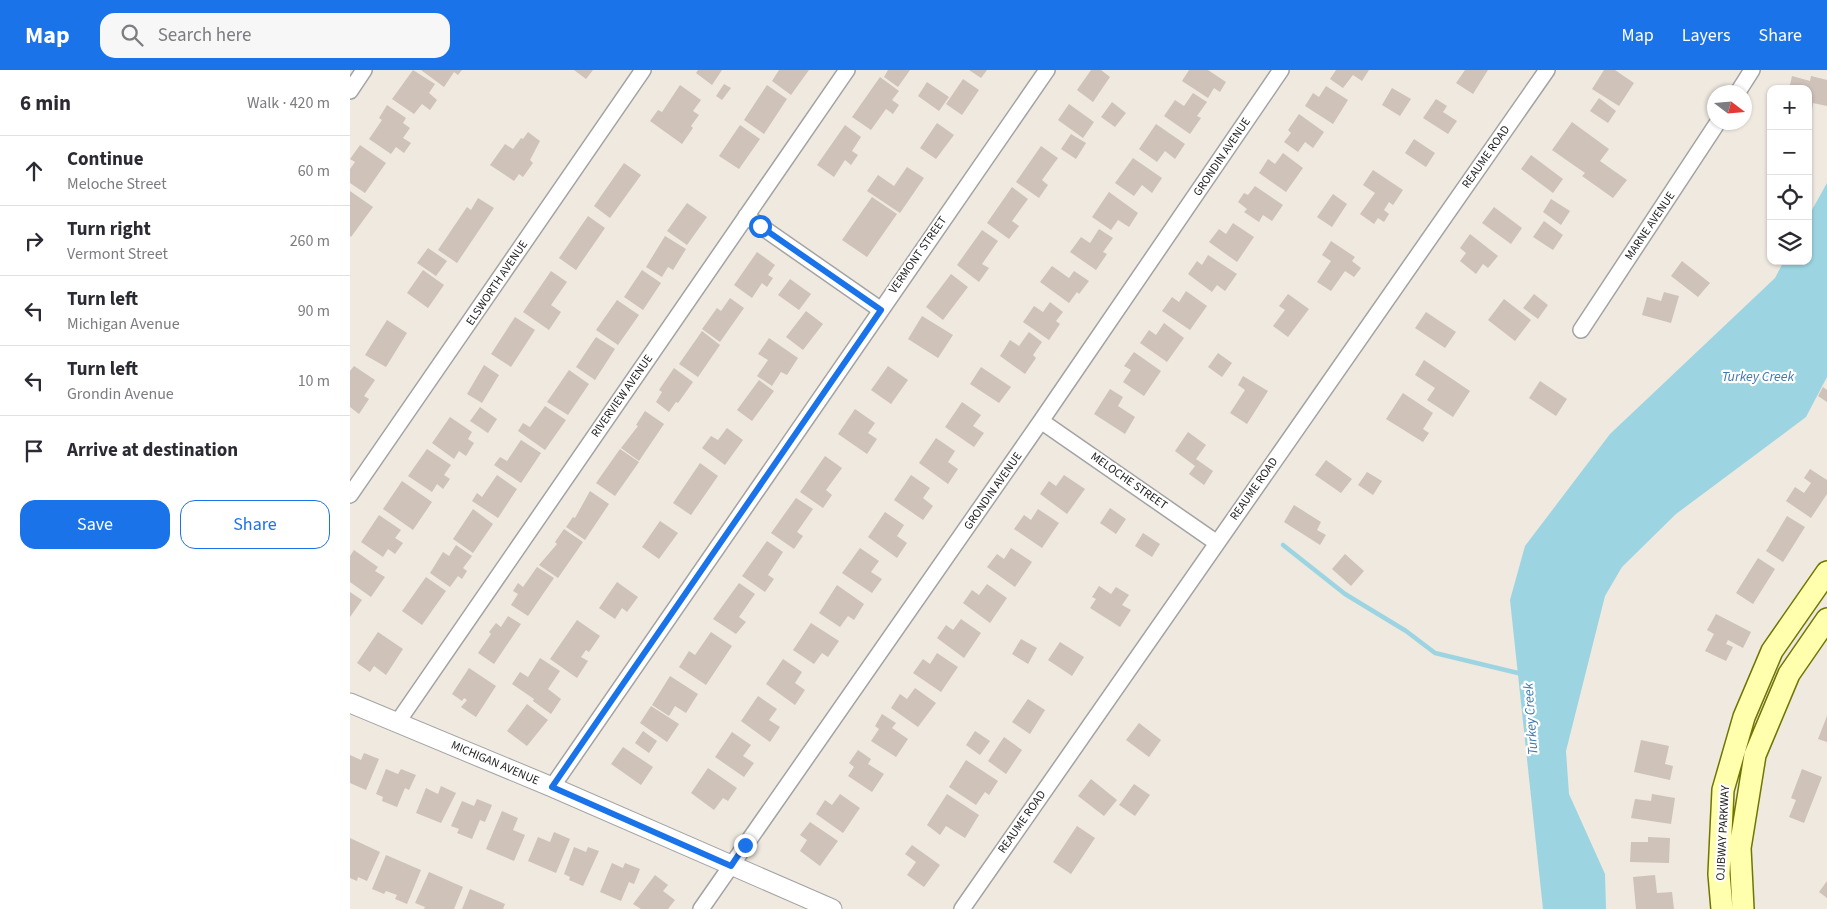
<!DOCTYPE html>
<meta charset="utf-8">
<style>
:root{--surface:#fff;--page:#f7f7f7;--text:#2b2b33;--muted:#7c7c81;--line:#e1e1e2;--accent:#1a73e8}
body{margin:0;font-family:"Source Sans 3",sans-serif;background:var(--page);color:var(--text)}
.controls{position:absolute;right:15px;top:15px;display:grid;overflow:hidden;border-radius:10px;box-shadow:0 1px 4px #0004}
.controls button{width:45px;height:45px;display:grid;place-items:center;padding:0;border:0;border-bottom:1px solid var(--line);background:var(--surface);color:var(--text);font:25px sans-serif}
.compass{position:absolute;left:1357px;top:15px;width:45px;height:45px;border-radius:50%;background:var(--surface);box-shadow:0 1px 4px #0004;rotate:106deg}
.stop{position:absolute;width:15px;height:15px;margin:-11px;border:4px solid #1a73e8;border-radius:50%;background:#fff}
.stop.end{background:#1a73e8;border-color:#fff;box-shadow:0 1px 5px #0008}
.list{margin:0;padding:0;list-style:none}
h2{display:flex;justify-content:space-between;align-items:center;height:65px;margin:0;padding:0 20px;font-size:21px}
h2 small{font-size:16px;font-weight:400;color:var(--muted)}
.list li{display:grid;grid-template-columns:32px 1fr auto;gap:15px;align-items:center;box-sizing:border-box;height:70px;padding:0 20px;border-top:1px solid var(--line)}
.list b{display:block;font-size:19px;white-space:nowrap}
.list p{margin:0;font-size:16px;white-space:nowrap;color:var(--muted)}
.list em{font-size:16px;font-style:normal;color:var(--muted)}
.actions{display:flex;gap:10px;padding:15px 20px}
.actions a{flex:1;padding:11px 0;border:1px solid var(--accent);border-radius:15px;text-align:center;font-size:18px;color:var(--accent)}
.actions .main{background:var(--accent);color:#fff}
.icon{flex:none;width:28px;height:28px;fill:none;stroke:currentColor;stroke-width:2;stroke-linecap:round;stroke-linejoin:round}
.map{position:relative;flex:none;width:1477px;height:839px;overflow:hidden}
header{display:flex;align-items:center;gap:30px;box-sizing:border-box;height:70px;padding:0 25px;background:var(--accent);color:#fff}
header strong{font-size:24px}
nav{display:flex;gap:28px;margin-inline-start:auto;font-size:18px}
.search{width:350px;height:45px;background:var(--page);display:flex;align-items:center;gap:12px;box-sizing:border-box;padding:0 18px;border-radius:15px;color:var(--muted);font-size:19px}
main{display:flex}
aside{flex:1;background:var(--surface)}
.map>svg:first-child{display:block}
.water{fill:#9cd5e1}
.lines{fill:none;stroke-linecap:round;stroke-linejoin:round}
.stream{stroke:#9cd5e1;stroke-width:4.5}
.building{fill:#cfc2b9}
.minor-casing{stroke:#a3a3a3;stroke-width:18}
.tertiary-casing{stroke:#a3a3a3;stroke-width:21}
.secondary-casing{stroke:#6f7600;stroke-width:24}
.minor{stroke:#fff;stroke-width:15}
.tertiary{stroke:#fff;stroke-width:19}
.secondary{stroke:#ffffae;stroke-width:21}
.route{stroke:#1a73e8;stroke-width:6}
.labels{text-anchor:middle;dominant-baseline:central;stroke-width:4.5;stroke-linejoin:round;paint-order:stroke}
.street-label{font-size:12px;fill:#1c1c1c;stroke:#fff}
.water-label{font-size:14px;font-style:italic;fill:#3e7aad;stroke:#fff}
</style>
<header>
<strong>Map</strong>
<div class="search"><svg class="icon" aria-label="search" viewBox="0 0 24 24"><circle cx="10" cy="10" r="6"/><path d="M15 15l6 6"/></svg>Search here</div>
<nav><a>Map</a><a>Layers</a><a>Share</a></nav>
</header>
<main>
<aside>
<h2>6 min<small>Walk · 420 m</small></h2>
<ul class="list">
<li><svg class="icon" aria-label="ahead" viewBox="0 0 24 24"><path d="M12 20V5M6 11l6-6 6 6"/></svg><div><b>Continue</b><p>Meloche Street</p></div><em>60 m</em></li>
<li><svg class="icon" aria-label="right" viewBox="0 0 24 24"><path d="M7 20v-9h11M14 6l5 5-5 5"/></svg><div><b>Turn right</b><p>Vermont Street</p></div><em>260 m</em></li>
<li><svg class="icon" aria-label="left" viewBox="0 0 24 24"><path d="M17 20v-9H6M10 6l-5 5 5 5"/></svg><div><b>Turn left</b><p>Michigan Avenue</p></div><em>90 m</em></li>
<li><svg class="icon" aria-label="left" viewBox="0 0 24 24"><path d="M17 20v-9H6M10 6l-5 5 5 5"/></svg><div><b>Turn left</b><p>Grondin Avenue</p></div><em>10 m</em></li>
<li><svg class="icon" aria-label="arrive" viewBox="0 0 24 24"><path d="M6 21V4h12l-3 4 3 4H6"/></svg><div><b>Arrive at destination</b></div></li>
</ul>
<div class="actions"><a class="main">Save</a><a>Share</a></div>
</aside>
<div class="map">
<svg width="1477" height="839" viewBox="0 0 1477 839">
<rect width="100%" height="100%" fill="#efe9e0"/>
<path class="water" d="M1477,113V307L1456,347L1326,444L1272,497L1255,526L1216,681L1219,724L1255,804L1256,839H1193L1160,530L1175,476L1260,364L1425,208L1434,191H1458V147Z"/>
<g class="lines">
<path class="stream" d="M933,475L995,524L1056,561L1085,583L1172,604"/>
</g>
<path class="building" d="M63,0L85,14L79,23L87,30L80,40L72,34L64,44L42,29Z
M71,0H112L108,5L104,2L94,17Z
M224,0H243L236,9Z
M348,0H372L362,15L346,3Z
M429,0H459L441,25L422,11Z
M538,0H560L548,17L534,7Z
M619,0H637L631,8Z
M741,0H751L760,7L743,32L727,20Z
M839,0H858L876,12L870,22L864,18L858,28L832,11Z
M986,0H1019L1012,11L1003,5L993,18L980,9Z
M1115,0H1138L1123,24L1106,13Z
M1254,0H1265L1284,13L1269,36L1242,19Z
M1442,6L1460,11L1461,6L1477,10V36L1463,33L1462,39L1458,38V19H1439Z
M530,7L549,21L542,30L549,35L543,44L536,39L521,60L502,47Z
M613,9L629,20L612,45L596,34Z
M577,12L599,27L589,41L568,26Z
M374,14L381,18L372,30L366,26Z
M330,15L351,30L343,41L349,45L341,56L343,58L332,74L300,51L308,40L312,42Z
M417,15L437,29L414,64L394,50Z
M976,16L998,30L983,54L955,36L963,23L969,27Z
M1042,18L1061,29L1050,46L1032,35Z
M843,23L857,32L847,46L851,48L840,64L814,46L825,30L834,36Z
M1249,28L1266,41L1258,53L1240,41Z
M1086,29L1097,36L1093,42L1107,51L1098,64L1073,48Z
M762,32L776,43L765,57L751,47Z
M719,34L744,52L733,68L708,50Z
M37,35L56,48L53,53L60,58L53,68L61,73L54,83L46,77L41,84L19,69L32,50L29,48Z
M949,44L974,62L963,78L955,72L948,82L934,72L941,63L938,60Z
M1222,52L1259,79L1250,91L1277,110L1263,128L1232,106L1235,103L1202,80Z
M587,53L604,65L586,89L570,78Z
M806,54L835,74L825,89L815,81L807,92L789,79Z
M390,55L410,69L389,99L369,86Z
M495,55L511,67L502,81L508,85L501,95L495,90L484,107L467,95Z
M178,62L190,71L180,90L183,93L173,107L169,104L164,111L140,95L155,74L163,79L171,68L173,69Z
M721,64L736,73L726,89L711,79Z
M1064,69L1085,83L1076,97L1055,83Z
M10,75L36,93L15,123L0,113V99L5,92L0,89Z
M691,76L708,88L692,110L698,115L689,128L666,112Z
M933,83L953,98L936,122L909,103L918,89L925,94Z
M1181,85L1213,109L1203,123L1171,99Z
M783,88L812,108L802,123L792,115L784,126L765,113Z
M274,93L291,105L260,148L244,136Z
M557,97L574,108L550,143L517,121L528,105L544,116Z
M1023,100L1053,120L1043,135L1039,132L1034,140L1039,144L1034,152L1028,148L1024,154L1010,144L1025,123L1013,115Z
M905,116L933,135L922,151L913,145L909,152L894,142L897,139L888,132L894,123L898,125Z
M662,117L678,129L662,151L669,156L659,169L637,153Z
M0,121L23,137L1,167L0,166Z
M759,122L788,143L779,157L768,150L761,160L742,147Z
M983,124L997,134L982,157L967,147Z
M522,127L547,144L517,187L492,170Z
M128,128L144,138L107,193L88,180L117,137L121,140Z
M1201,129L1220,141L1211,155L1193,142Z
M337,133L357,147L337,175L317,161Z
M1144,137L1172,158L1161,174L1132,153Z
M238,146L255,158L226,200L209,188Z
M1194,151L1213,165L1203,180L1183,167Z
M883,153L904,167L887,192L859,172L869,159L876,164Z
M749,159L763,168L753,182L757,184L746,200L720,182L731,167L740,173Z
M632,160L648,171L632,194L639,198L629,212L607,195Z
M1120,164L1148,186L1138,198L1133,194L1126,204L1110,191L1116,183L1110,178Z
M315,166L336,179L323,200L318,197L312,207L296,197Z
M981,171L1005,187L1002,191L1011,198L1004,207L995,201L981,221L967,212L981,191L972,185Z
M78,178L97,191L86,206L67,193Z
M407,182L425,195L418,205L423,208L417,217L412,213L402,228L384,215Z
M858,185L887,204L875,221L867,215L862,222L838,204L847,191L852,195Z
M1332,191L1360,213L1348,227L1321,206Z
M702,196L719,208L724,201L739,211L729,224L727,222L719,233L690,212Z
M73,200L94,215L78,238L57,223Z
M292,200L311,213L293,240L274,227Z
M201,201L217,212L201,235L211,242L199,260L173,242Z
M601,204L618,217L593,250L576,237Z
M440,209L461,224L449,240L428,225Z
M836,221L857,236L840,260L812,241L822,227L829,232Z
M1314,222L1329,226L1321,253L1292,245L1297,227L1311,231Z
M938,224L959,239L938,267L923,256L935,240L929,236Z
M1184,224L1198,235L1188,249L1173,238Z
M380,228L394,238L370,272L352,259L367,238L371,241Z
M1154,229L1181,250L1165,271L1138,250Z
M267,230L289,245L268,275L246,260Z
M700,232L713,242L706,251L710,254L699,270L673,252L684,236L693,242Z
M456,241L473,254L453,280L436,267Z
M1076,242L1106,262L1095,278L1065,258Z
M572,246L603,265L588,288L558,269Z
M165,247L185,260L161,297L141,284Z
M37,250L57,263L36,297L15,285Z
M814,253L834,268L817,292L790,273L799,260L806,265Z
M352,261L370,275L348,307L329,294Z
M679,262L692,272L683,285L686,288L675,304L650,286L660,270L669,276Z
M246,267L265,279L245,310L226,297Z
M419,268L448,288L437,305L431,302L422,316L407,306L418,290L408,284Z
M784,282L811,301L794,326L773,312L781,300L774,296Z
M868,283L882,293L872,307L858,297Z
M1074,290L1120,321L1103,347L1077,330L1085,318L1065,305Z
M134,295L149,305L132,333L117,324Z
M4,296L25,310L14,326L19,329L9,344L0,337V301Z
M538,296L558,310L541,334L521,320Z
M631,297L661,317L649,333L620,314Z
M324,298L343,312L328,333L326,332L319,342L306,332L312,322L309,320Z
M219,300L239,314L218,345L197,332Z
M893,306L918,321L897,354L880,343L895,320L888,315Z
M409,310L424,321L402,351L387,340Z
M1190,311L1217,329L1206,346L1179,328Z
M1473,317L1477,320V332L1468,326Z
M760,319L773,327L768,336L785,347L775,364L744,344Z
M1053,323L1083,343L1073,359L1079,363L1073,372L1036,349Z
M612,332L631,345L623,356L634,363L624,377L595,357Z
M195,336L216,350L195,380L168,361L173,353L180,357Z
M130,337L147,349L138,363L120,351Z
M505,339L525,353L518,363L527,369L517,384L488,364Z
M295,341L314,354L289,391L271,378L288,356L286,355Z
M100,347L122,362L118,369L124,373L116,386L109,381L104,389L82,373Z
M377,358L393,370L375,395L352,378L361,366L368,370Z
M838,362L856,375L846,389L863,401L854,415L839,404L845,396L825,381Z
M586,368L605,381L598,392L608,399L598,414L569,393Z
M171,370L191,383L171,413L144,395L150,387L157,391Z
M77,379L101,395L94,405L100,409L93,419L87,414L82,422L58,406Z
M270,379L289,392L265,426L246,413Z
M475,386L492,398L476,420L482,425L473,438L450,422Z
M976,390L1002,409L991,423L965,405Z
M350,393L368,406L341,445L323,433Z
M1460,399L1477,410V424L1461,448L1436,431L1445,417L1454,423L1461,413L1454,408Z
M1017,402L1032,411L1023,425L1008,415Z
M147,405L167,419L148,448L122,431L127,423L132,427Z
M561,405L580,418L573,428L583,436L573,450L544,430Z
M714,405L735,419L717,444L690,424L699,411L706,416Z
M52,411L82,432L63,460L33,439Z
M240,421L259,434L235,470L216,457L223,447L225,448Z
M446,428L463,439L447,462L453,466L444,479L421,463Z
M944,435L971,452L967,460L976,465L970,475L934,452Z
M760,438L776,449L766,464L750,453Z
M123,439L143,454L123,483L103,469Z
M688,439L709,453L692,478L664,459L674,445L681,450Z
M535,442L554,455L547,466L557,473L547,488L518,467Z
M29,445L51,460L45,468L53,473L45,484L38,479L33,487L11,472Z
M1437,446L1455,457L1433,492L1416,481Z
M310,451L328,463L309,489L292,477Z
M214,459L233,472L208,508L189,495L207,474L205,472Z
M793,463L810,474L802,487L785,476Z
M417,471L433,482L418,505L424,509L415,522L392,506Z
M106,475L122,486L113,498L117,501L112,509L108,506L100,517L80,503L93,482L99,486Z
M510,478L529,491L521,502L532,509L522,523L492,503Z
M661,478L682,492L665,517L637,497L647,484L654,489Z
M4,480L28,497L25,501L35,507L21,527L0,512V486Z
M995,484L1014,501L1001,516L982,499Z
M1408,488L1425,499L1403,534L1386,523Z
M187,497L204,508L178,546L161,535L168,524L163,521L168,513L173,517Z
M76,507L96,521L72,555L52,541Z
M267,512L288,527L277,542L272,538L265,549L249,538Z
M389,513L405,524L389,547L396,552L386,564L363,549Z
M637,514L657,528L640,553L613,533L622,520L629,525Z
M487,515L514,534L504,550L498,546L490,557L469,543Z
M749,516L761,524L766,517L779,525L772,535L781,540L770,557L740,538L746,529L742,527Z
M0,522L12,530L0,547Z
M1366,544L1401,562L1393,578L1378,570L1376,574L1383,577L1376,591L1355,581L1364,564L1357,560Z
M158,546L171,554L144,594L128,583L141,564L139,562L146,553L151,557Z
M611,549L631,563L614,588L587,568L596,555L603,560Z
M227,550L250,566L239,582L236,580L231,587L238,591L227,608L200,589Z
M461,553L489,571L478,587L472,583L464,594L443,580Z
M28,562L53,579L36,605L24,596L20,602L7,593Z
M361,562L382,576L356,615L329,597L339,581L345,585Z
M671,569L687,578L678,594L662,584Z
M710,572L734,587L722,606L698,590Z
M587,583L608,597L591,622L563,603L573,589L580,594Z
M190,588L210,601L198,619L211,629L201,644L183,631L184,629L162,614L170,602L178,607Z
M433,589L452,602L445,613L455,620L445,635L416,614Z
M119,598L146,616L126,647L111,637L117,630L114,628L112,631L102,624Z
M320,606L348,624L336,643L325,636L319,646L302,635Z
M565,618L586,633L568,657L541,638L550,624L557,629Z
M408,626L427,639L419,650L430,657L420,672L391,651Z
M678,629L695,640L680,664L662,652Z
M177,634L198,650L177,676L157,661Z
M301,636L329,654L317,672L290,653Z
M532,644L546,653L542,658L558,669L546,687L521,671L529,659L525,656Z
M1477,646V672L1468,669Z
M789,653L811,670L799,687L776,670Z
M293,661L307,671L299,683L285,673Z
M625,661L640,671L630,685L616,675Z
M382,662L401,675L393,686L404,693L394,707L365,687Z
M654,667L672,680L656,704L638,691Z
M1291,670L1319,676L1315,694L1323,696L1320,710L1284,702Z
M273,677L303,697L291,715L261,694Z
M508,680L521,689L518,694L534,704L522,722L498,706L504,697L499,693Z
M14,683L29,689L16,720L0,713V685L11,690Z
M616,690L648,711L639,725L635,722L626,735L599,717Z
M358,698L387,718L378,731L373,728L364,740L341,723Z
M36,699L48,704L51,699L66,705L59,720L55,718L47,737L32,731L33,727L26,724Z
M1452,699L1472,707L1454,753L1439,747L1446,730L1441,728Z
M741,709L767,730L754,746L728,726Z
M784,714L800,725L785,746L769,735Z
M91,716L106,723L91,753L66,743L76,718L88,724Z
M490,724L510,738L493,763L466,744L475,730L482,735Z
M597,724L629,745L615,768L596,756L590,765L577,755Z
M1302,724L1325,728L1321,754L1281,748L1285,729L1301,731Z
M127,729L142,735L135,752L130,750L122,769L107,763L109,759L101,756L112,731L124,736Z
M152,741L168,748L163,760L175,765L164,791L136,779Z
M460,752L488,771L470,796L450,781L457,770L450,765Z
M727,756L745,768L721,804L703,792Z
M204,762L220,769L206,803L178,791L188,767L200,772Z
M1298,767L1320,768L1319,793L1280,792L1281,772H1298Z
M0,768L30,782L17,811L8,807L7,811L0,808Z
M562,775L590,795L574,817L557,805L566,792L555,784Z
M224,777L236,782L238,777L249,781L233,816L219,810L220,807L214,804Z
M36,785L71,800L57,834L45,829L47,825L36,821L34,824L22,819Z
M262,793L273,798L275,793L290,799L284,814L279,812L271,831L250,822Z
M79,802L113,817L104,839H74L75,837L65,833Z
M305,805L318,815L313,821L325,830L318,839H291L283,834Z
M1305,805L1307,823L1322,822L1324,839H1286L1283,807Z
M1477,811V828L1469,822Z
M120,819L155,834L153,839H112Z"/>
<g class="lines">
<defs>
<path id="minor" d="M0,21L14,0
M1388,22L1402,0
M396,146L531,240
M1231,260L1368,52
M691,351L867,473
M0,425L293,0
M47,653L497,0
M202,717L697,0
M351,839L691,351L931,0
M612,839L1197,0"/>
<path id="tertiary" d="M0,633L202,717L482,839"/>
<path id="secondary" d="M1372,839L1369,804L1373,720L1394,647L1422,581L1477,502
M1393,839L1390,778L1405,685L1439,604L1477,549"/>
</defs>
<use href="#minor" class="minor-casing"/>
<use href="#tertiary" class="tertiary-casing"/>
<use href="#secondary" class="secondary-casing"/>
<use href="#minor" class="minor"/>
<use href="#tertiary" class="tertiary"/>
<use href="#secondary" class="secondary"/>
</g>
<g class="lines">
<path class="route" d="M395,775L381,796L202,717L531,240L410,156"/>
</g>
<g class="labels">
<g class="street-label">
<text transform="translate(872 87) rotate(-56)">GRONDIN AVENUE</text>
<text transform="translate(1136 87) rotate(-55)">REAUME ROAD</text>
<text transform="translate(1300 156) rotate(-56)">MARNE AVENUE</text>
<text transform="translate(568 185) rotate(-55)">VERMONT STREET</text>
<text transform="translate(147 213) rotate(-56)">ELSWORTH AVENUE</text>
<text transform="translate(272 326) rotate(-55)">RIVERVIEW AVENUE</text>
<text transform="translate(779 411) rotate(35)">MELOCHE STREET</text>
<text transform="translate(904 419) rotate(-55)">REAUME ROAD</text>
<text transform="translate(643 421) rotate(-55)">GRONDIN AVENUE</text>
<text transform="translate(145 693) rotate(23)">MICHIGAN AVENUE</text>
<text transform="translate(672 752) rotate(-55)">REAUME ROAD</text>
<text transform="translate(1373 763) rotate(-87)">OJIBWAY PARKWAY</text>
</g>
<g class="water-label">
<text x="1408" y="307">Turkey Creek</text>
<text transform="translate(1181 649) rotate(-94)">Turkey Creek</text>
</g>
</g>
</svg>
<div class="controls">
<button>+</button>
<button>−</button>
<button><svg class="icon" aria-label="locate" viewBox="0 0 24 24"><circle cx="12" cy="12" r="6"/><path d="M12 2v4M12 18v4M2 12h4M18 12h4"/></svg></button>
<button><svg class="icon" aria-label="layers" viewBox="0 0 24 24"><path d="M12 4l9 5-9 5-9-5zM3 14l9 5 9-5"/></svg></button>
</div>
<svg class="compass" viewBox="-18 -18 36 36"><path d="M0-13l5 13h-10z" fill="#e53935"/><path d="M0 13l5-13h-10z" fill="#7c7c81"/></svg>
<div class="stop" style="left:410px;top:156px"></div>
<div class="stop end" style="left:395px;top:775px"></div>
</div>
</main>
